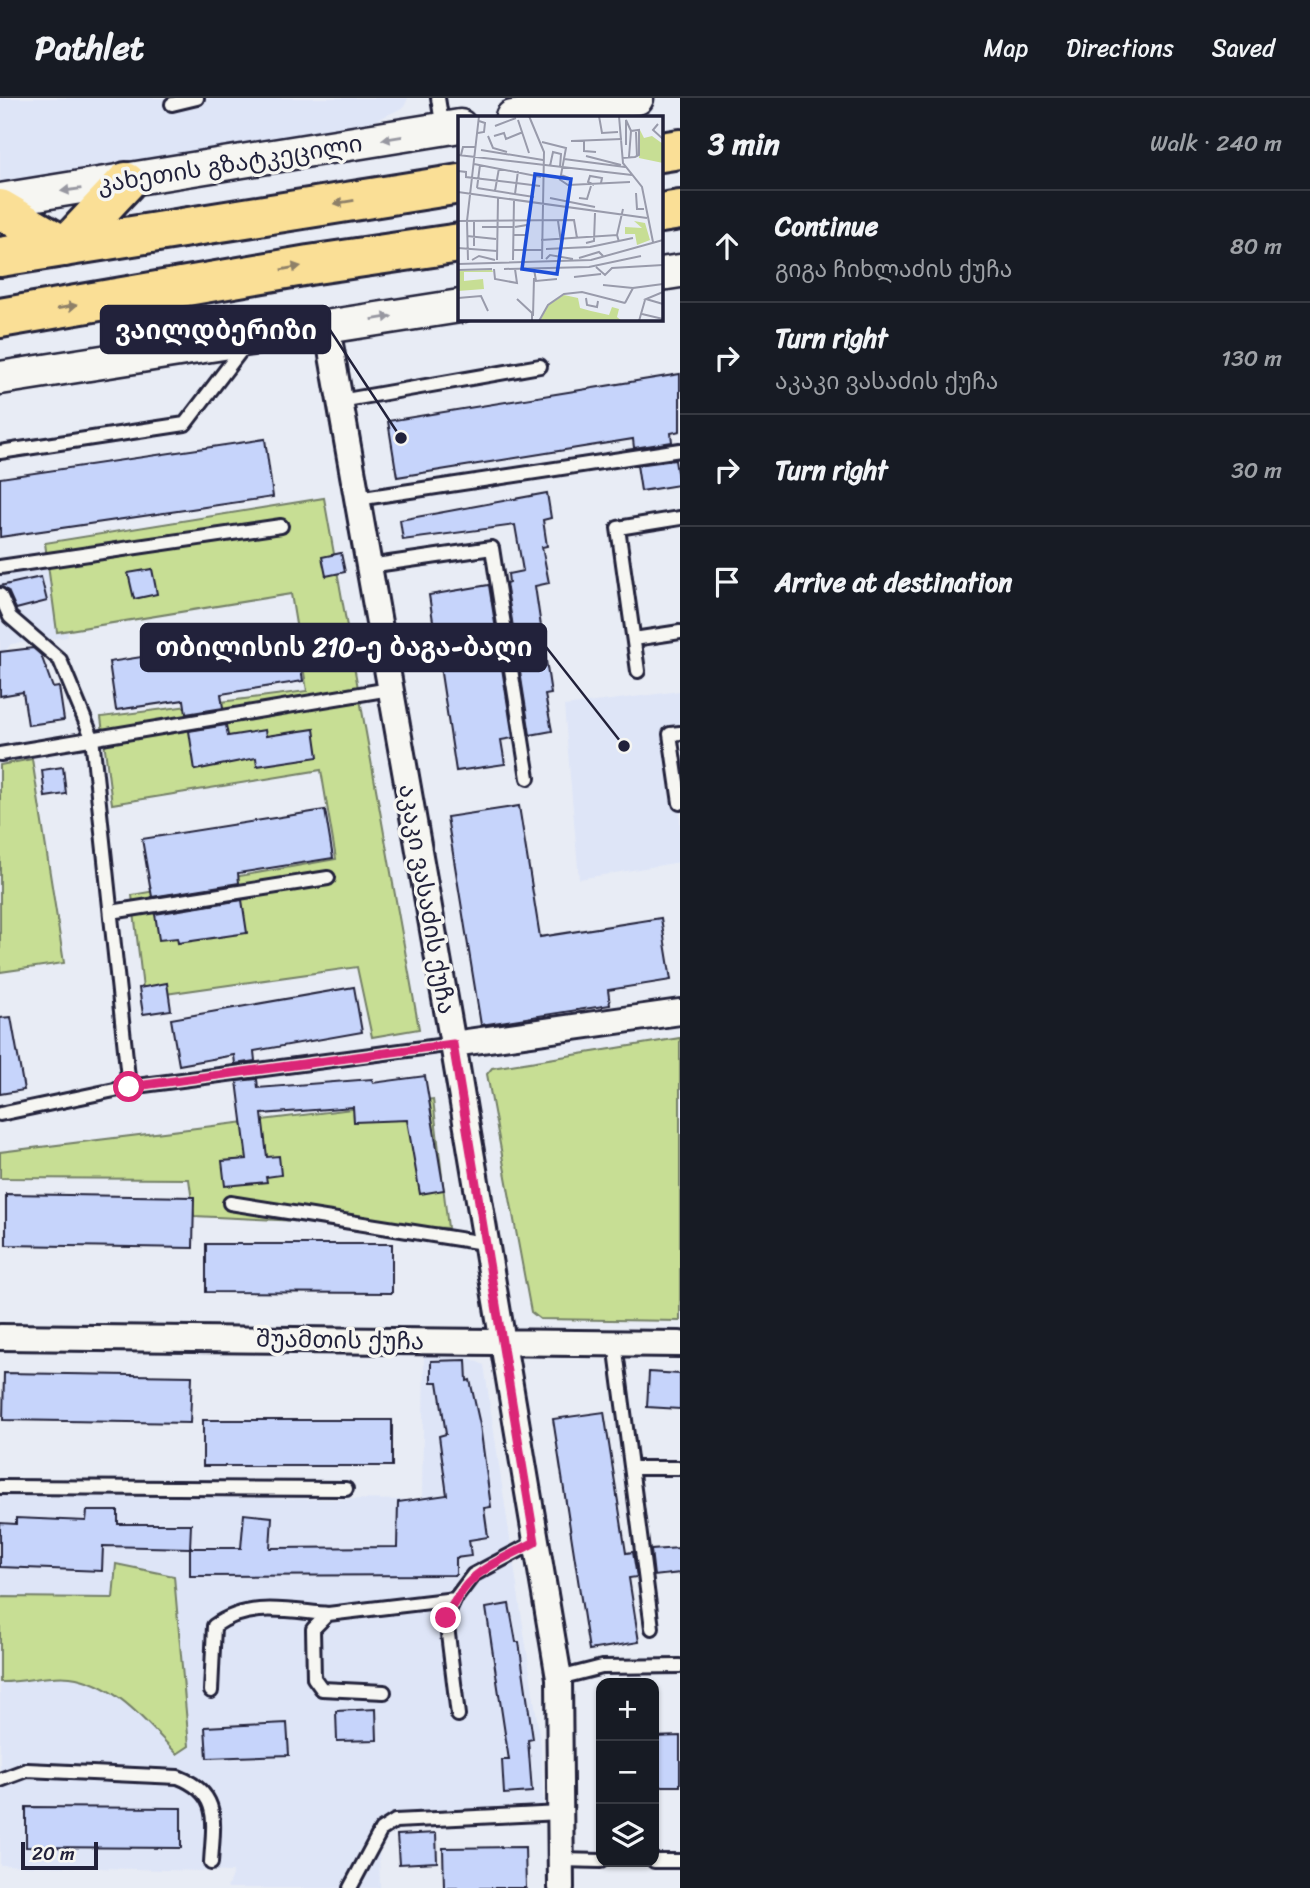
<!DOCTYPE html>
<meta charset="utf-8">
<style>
:root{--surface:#171b24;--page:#20242c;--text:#f1f3f6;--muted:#9ea1a6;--line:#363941}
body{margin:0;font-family:Sriracha,"Noto Sans Georgian",sans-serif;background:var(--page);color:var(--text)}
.controls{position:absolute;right:21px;bottom:21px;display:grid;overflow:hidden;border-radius:14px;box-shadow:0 2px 5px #0004}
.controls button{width:63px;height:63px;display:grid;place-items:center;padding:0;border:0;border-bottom:2px solid var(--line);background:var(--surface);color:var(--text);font:35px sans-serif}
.scale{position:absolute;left:21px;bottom:18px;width:77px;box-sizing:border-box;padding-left:7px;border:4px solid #22223b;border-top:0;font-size:19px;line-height:24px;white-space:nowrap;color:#22223b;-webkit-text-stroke:5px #f6f6f2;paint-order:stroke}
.stop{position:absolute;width:21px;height:21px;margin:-16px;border:5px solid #db2777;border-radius:50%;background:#fff}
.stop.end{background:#db2777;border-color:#fff;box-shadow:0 2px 7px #0008}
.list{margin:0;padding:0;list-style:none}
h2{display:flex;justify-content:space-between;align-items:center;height:91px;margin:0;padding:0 28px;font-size:30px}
h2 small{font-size:23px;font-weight:400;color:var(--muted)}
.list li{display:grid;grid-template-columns:46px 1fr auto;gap:21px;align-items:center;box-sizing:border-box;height:112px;padding:0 28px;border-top:2px solid var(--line)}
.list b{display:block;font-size:26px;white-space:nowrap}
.list p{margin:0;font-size:23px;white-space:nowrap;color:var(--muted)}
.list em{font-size:23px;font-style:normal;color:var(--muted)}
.icon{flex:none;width:38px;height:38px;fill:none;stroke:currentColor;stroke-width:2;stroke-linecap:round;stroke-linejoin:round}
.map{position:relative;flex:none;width:680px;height:1790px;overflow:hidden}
header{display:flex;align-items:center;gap:42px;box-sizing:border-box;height:98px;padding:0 35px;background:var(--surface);border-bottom:2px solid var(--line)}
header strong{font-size:33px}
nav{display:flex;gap:38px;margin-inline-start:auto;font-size:24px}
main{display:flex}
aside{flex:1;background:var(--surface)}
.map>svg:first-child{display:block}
.built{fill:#dee5f7}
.green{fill:#c7de94;stroke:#748068;stroke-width:2}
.building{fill:#c6d4fb;stroke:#22223b;stroke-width:2}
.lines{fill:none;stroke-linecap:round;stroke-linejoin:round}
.service-casing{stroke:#22223b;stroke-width:18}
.minor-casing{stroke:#22223b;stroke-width:30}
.tertiary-casing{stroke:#22223b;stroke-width:37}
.trunk-casing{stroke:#22223b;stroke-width:44}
.service{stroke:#f6f6f2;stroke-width:12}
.minor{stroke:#f6f6f2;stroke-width:24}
.tertiary{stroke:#f6f6f2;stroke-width:32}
.trunk{stroke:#fadf96;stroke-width:38}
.oneway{fill:#9797a0}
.oneway2{fill:#8e8068}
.route{stroke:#db2777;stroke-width:9}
.labels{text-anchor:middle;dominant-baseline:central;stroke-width:7;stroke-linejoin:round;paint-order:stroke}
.street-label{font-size:24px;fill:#22223b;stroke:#f6f6f2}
.inset-road{fill:none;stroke:#999bab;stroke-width:2}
.view{fill:#1d4ed8;fill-opacity:0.15;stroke:#1d4ed8;stroke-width:3.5}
.inset-edge{fill:none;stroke:#22223b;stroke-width:3.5}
.leader{fill:none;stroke:#22223b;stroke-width:2.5}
.callout-dot{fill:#22223b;stroke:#f6f6f2;stroke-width:2.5}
.callout{fill:#22223b;stroke:#22223b;stroke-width:2.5}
.callout-label{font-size:26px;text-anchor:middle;font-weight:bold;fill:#fff}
</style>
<header>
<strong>Pathlet</strong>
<nav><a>Map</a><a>Directions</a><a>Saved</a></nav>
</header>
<main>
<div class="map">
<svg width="680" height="1790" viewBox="0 0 680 1790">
<rect width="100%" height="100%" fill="#e8ecf5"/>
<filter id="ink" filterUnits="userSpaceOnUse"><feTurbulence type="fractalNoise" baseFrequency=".0143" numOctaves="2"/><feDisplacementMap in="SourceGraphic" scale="14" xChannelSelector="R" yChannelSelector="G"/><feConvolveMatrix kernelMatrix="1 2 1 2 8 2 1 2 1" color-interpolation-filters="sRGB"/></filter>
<g filter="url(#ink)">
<path class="built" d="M0,0H408L404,9L369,26L0,87Z
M57,463L68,539L11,546L0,559V472Z
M680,593V764L579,781L564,608Z
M424,1258L468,1259L484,1267L541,1648L544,1725L405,1727L390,1733L379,1753L380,1790H227L233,1774L0,1767V1397L422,1402Z"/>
<path class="green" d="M324,400L419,931L372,939L357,869L144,899L132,797L336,761L321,672L112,706L101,619L307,593L291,496L57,534L45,445Z
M32,661L64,865L0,874V667Z
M680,940V1223L540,1221L531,1214L487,976L492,970Z
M433,1001L448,1130L194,1118L189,1081L0,1080V1054Z
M116,1466L174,1478L189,1648L177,1656C146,1624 116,1585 70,1579C48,1576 22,1585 0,1584V1499L113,1500Z"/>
<path class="building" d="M680,276V333L671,335L672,344L634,350L633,341L397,379L388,323Z
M265,341L273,399L0,439V380Z
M675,362L679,387L641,393L637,367Z
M547,395L551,420L543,422L547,448L542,449L549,485L535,488L551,596L545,597L552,633L530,637L506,485L509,484L508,476L523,473L515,427L403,442L400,422Z
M341,455L345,474L326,478L322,459Z
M152,471L157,496L134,501L128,475Z
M41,479L47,503L16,511L8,493L0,488Z
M489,487L513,640L501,642L505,666L456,673L429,497Z
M296,535L303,583L221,596L223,610L186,616L184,602L116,612L109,564Z
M33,550L41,557L53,590L59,589L64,622L28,627L23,594L0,598V554Z
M226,627L228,638L265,632L266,638L314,631L318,659L257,668L256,660L195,672L189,633Z
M63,669L66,696L45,699L42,672Z
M519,708L540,839L661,820L671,882L608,892L610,907L481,927L447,719Z
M325,712L333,760L238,775L239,785L152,799L142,741Z
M242,802L247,835L178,845L177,840L159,842L155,816Z
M167,885L171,912L143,916L139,890Z
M354,889L362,934L254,953L255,963L235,966L234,957L179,967L171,921Z
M11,919L24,992L0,996V920Z
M425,978L444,1092L420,1096L407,1022L354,1024L353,1009L262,1016L267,1059L279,1058L281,1077L266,1079L267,1084L225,1088L222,1063L247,1061L237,983L257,981L258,990L372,981L373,985Z
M6,1096L194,1099L193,1150L6,1147Z
M206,1146H392V1195L206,1194Z
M466,1262L467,1283L470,1282L480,1327L491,1409L484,1410L488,1439L469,1442L471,1458L456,1460V1477L190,1478V1450H241L244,1416L272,1419L270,1450L397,1449L398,1404L447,1397L439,1338L446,1336L438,1284H431V1263Z
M649,1274L680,1276V1311L647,1309Z
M4,1275L192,1278L190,1325L3,1322Z
M604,1314L626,1455L633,1454L637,1479L629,1480L639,1544L589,1552L553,1321Z
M203,1322H392V1368H203Z
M87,1413H118V1426H191L190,1450L103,1448L102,1473L0,1469V1425L16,1426V1420L86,1423Z
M680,1450V1475L654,1478L651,1452Z
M509,1506L516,1544H519L533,1641L528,1642L532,1694L504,1696L502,1662H509L486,1510Z
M376,1611L377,1642L337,1643L336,1613Z
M287,1625L289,1657L207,1660L205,1629Z
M680,1638V1688H654V1639Z
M26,1709L181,1710V1750L26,1749Z
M436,1735L437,1764L399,1766L397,1737Z
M525,1749L526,1790H444L443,1750Z"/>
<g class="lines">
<defs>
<path id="service" d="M438,0L443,31
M172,6L197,0
M340,303L540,268
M0,354L185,326L245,247
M357,401L680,352
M369,468L492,450L528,680
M0,469L281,428
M0,497L10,519L60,562L92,639L129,989
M634,541L680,534
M638,573L618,430L680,420
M680,635L670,636L680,705
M0,656L390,591
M111,814L328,780
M0,1016L129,989L453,946
M230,1105L484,1145
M615,1245L652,1530
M632,1370H680
M0,1389L346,1391
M559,1580L602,1569L680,1568
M211,1593L214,1528C249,1503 288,1513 328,1516
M384,1594L322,1591L314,1580L313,1531L328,1516L455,1501
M458,1617L446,1520L455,1501L473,1477L535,1444
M0,1682L27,1672L178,1679C222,1696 213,1725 211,1765
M561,1762L601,1763
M654,1763H680
M350,1790L381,1732L395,1723L561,1715"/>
<path id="minor" d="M327,229L453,946L559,1580L561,1790
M453,946L680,914
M0,1239L680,1246"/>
<path id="tertiary" d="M512,19L637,0
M0,102L460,28
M661,176L680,173
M0,280L460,208"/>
<path id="trunk" d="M661,54L680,51
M0,111L65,149L126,84
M661,115L680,112
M0,159L460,86
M0,220L309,167L460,145"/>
</defs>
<use href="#service" class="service-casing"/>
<use href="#minor" class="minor-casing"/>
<use href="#tertiary" class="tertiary-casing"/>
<use href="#trunk" class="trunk-casing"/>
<use href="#service" class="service"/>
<use href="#minor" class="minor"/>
<use href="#tertiary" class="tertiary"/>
<use href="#trunk" class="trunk"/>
</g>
<defs><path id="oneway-solid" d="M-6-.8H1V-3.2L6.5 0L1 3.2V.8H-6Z" transform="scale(1.75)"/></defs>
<g class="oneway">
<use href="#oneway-solid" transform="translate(392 40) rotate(171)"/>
<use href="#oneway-solid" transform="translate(71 92) rotate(172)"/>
<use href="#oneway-solid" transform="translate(382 220) rotate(-9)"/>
</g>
<g class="oneway2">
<use href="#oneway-solid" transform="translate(344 104) rotate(171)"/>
<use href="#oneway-solid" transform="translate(291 170) rotate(-10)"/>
<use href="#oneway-solid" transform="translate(67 209) rotate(-10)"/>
</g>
</g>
<g class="lines" filter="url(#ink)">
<path class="route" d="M129,989L453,946L535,1444C491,1468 469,1471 446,1520"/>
</g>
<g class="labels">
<g class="street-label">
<text transform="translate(230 66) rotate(-9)">კახეთის გზატკეცილი</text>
<text transform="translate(427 801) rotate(80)">აკაკი ვასაძის ქუჩა</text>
<text transform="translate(340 1242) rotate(1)">შუამთის ქუჩა</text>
</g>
</g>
<g transform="translate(458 18)">
<rect width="205" height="205" fill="#e8ecf5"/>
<path d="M182,14L186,22L194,20L205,28V47L181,42ZM176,105L187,107L192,124L179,129L177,118H167V111L184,112ZM0,155L34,154L35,156H6V165L25,163L26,173L0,175ZM106,179L120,182L122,192L133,195L151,199L154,191L161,193L159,201L164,205H82L90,189Z" fill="#c7de94"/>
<path class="inset-road" d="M71,0L86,36L84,143M141,0L144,17L160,16M161,0L165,47L184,71L195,126M60,4L71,37M200,8L195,14L205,23M37,10L58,2M178,16L179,41M20,17L26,16L27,7L21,5M30,20L35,32L49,36M36,20L46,17L48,23L65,16M113,25L164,23M126,25V35L138,36M84,26L108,32L103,59L111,62M168,29V4L173,15M23,34L85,44M0,39L174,59M3,39L5,31H18M128,40L163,49M164,42L177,41L181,39V14L173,15L171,41M106,43L167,51M16,48L83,61M92,50L95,36L103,38L102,51M0,55L8,56V61L82,70M101,63L110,69L172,66M136,69L130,66L132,60L144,62L143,67M19,72L76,81M19,72L22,49M37,75L41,52M0,76L189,102M178,77L179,93H186M57,78L60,55M92,82L137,91M121,82L129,83L133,70M0,105L116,104L119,122M16,105V130M100,105L104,133M24,111H55M55,119H69V109L57,111M159,119L165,93M9,120L38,123M83,124L159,119L161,126M128,127L136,125L137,97M0,132L39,135M88,133L132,131L175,122M55,134H84M121,142L141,136L145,140M88,143L92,139L115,143M10,144L9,105L21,0M14,144L21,140L37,144M39,144L40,82M55,144L56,84M0,148L133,144L205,124M138,151L147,159L154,152L205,149M36,153L37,163L59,167L57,153M46,153L131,151L183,140M76,153L78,165L99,163M0,154L34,153M116,161L143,158M145,169L175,172M205,176L188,183L205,188M0,182L23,180L30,195M128,182L129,189L139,191L140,185M59,183L74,197V205M167,187L175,172L205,168M184,198L205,203M75,200L76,162M81,205L90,189L106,178L124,176L167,187M181,205L187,184"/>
<path class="view" d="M77,58L113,63L99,158L64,153Z"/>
<rect width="205" height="205" class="inset-edge"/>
</g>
<path class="leader" d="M401 340L330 232M624 648L546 549"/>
<g class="callout-dot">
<circle cx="401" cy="340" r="7"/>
<circle cx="624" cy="648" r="7"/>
</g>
<g class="callout">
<rect x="101" y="208" width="229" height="47" rx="7"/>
<rect x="141" y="526" width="405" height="47" rx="7"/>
</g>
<g class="callout-label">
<text x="216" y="241">ვაილდბერიზი</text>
<text x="344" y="558">თბილისის 210-ე ბაგა-ბაღი</text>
</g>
</svg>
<div class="controls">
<button>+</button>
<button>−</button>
<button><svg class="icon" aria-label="layers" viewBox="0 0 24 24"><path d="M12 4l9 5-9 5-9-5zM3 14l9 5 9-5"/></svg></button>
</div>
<div class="scale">20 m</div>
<div class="stop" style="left:129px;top:989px"></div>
<div class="stop end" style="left:446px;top:1520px"></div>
</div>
<aside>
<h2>3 min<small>Walk · 240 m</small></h2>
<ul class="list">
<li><svg class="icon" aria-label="ahead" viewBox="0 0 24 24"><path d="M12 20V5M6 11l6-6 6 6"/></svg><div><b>Continue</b><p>გიგა ჩიხლაძის ქუჩა</p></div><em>80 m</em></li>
<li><svg class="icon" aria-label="right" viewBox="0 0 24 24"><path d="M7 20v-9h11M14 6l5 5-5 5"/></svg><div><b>Turn right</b><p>აკაკი ვასაძის ქუჩა</p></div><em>130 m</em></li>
<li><svg class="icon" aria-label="right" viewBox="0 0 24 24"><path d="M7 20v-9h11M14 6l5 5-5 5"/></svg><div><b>Turn right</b></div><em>30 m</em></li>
<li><svg class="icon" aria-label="arrive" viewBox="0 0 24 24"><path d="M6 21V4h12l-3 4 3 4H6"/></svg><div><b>Arrive at destination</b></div></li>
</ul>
</aside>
</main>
